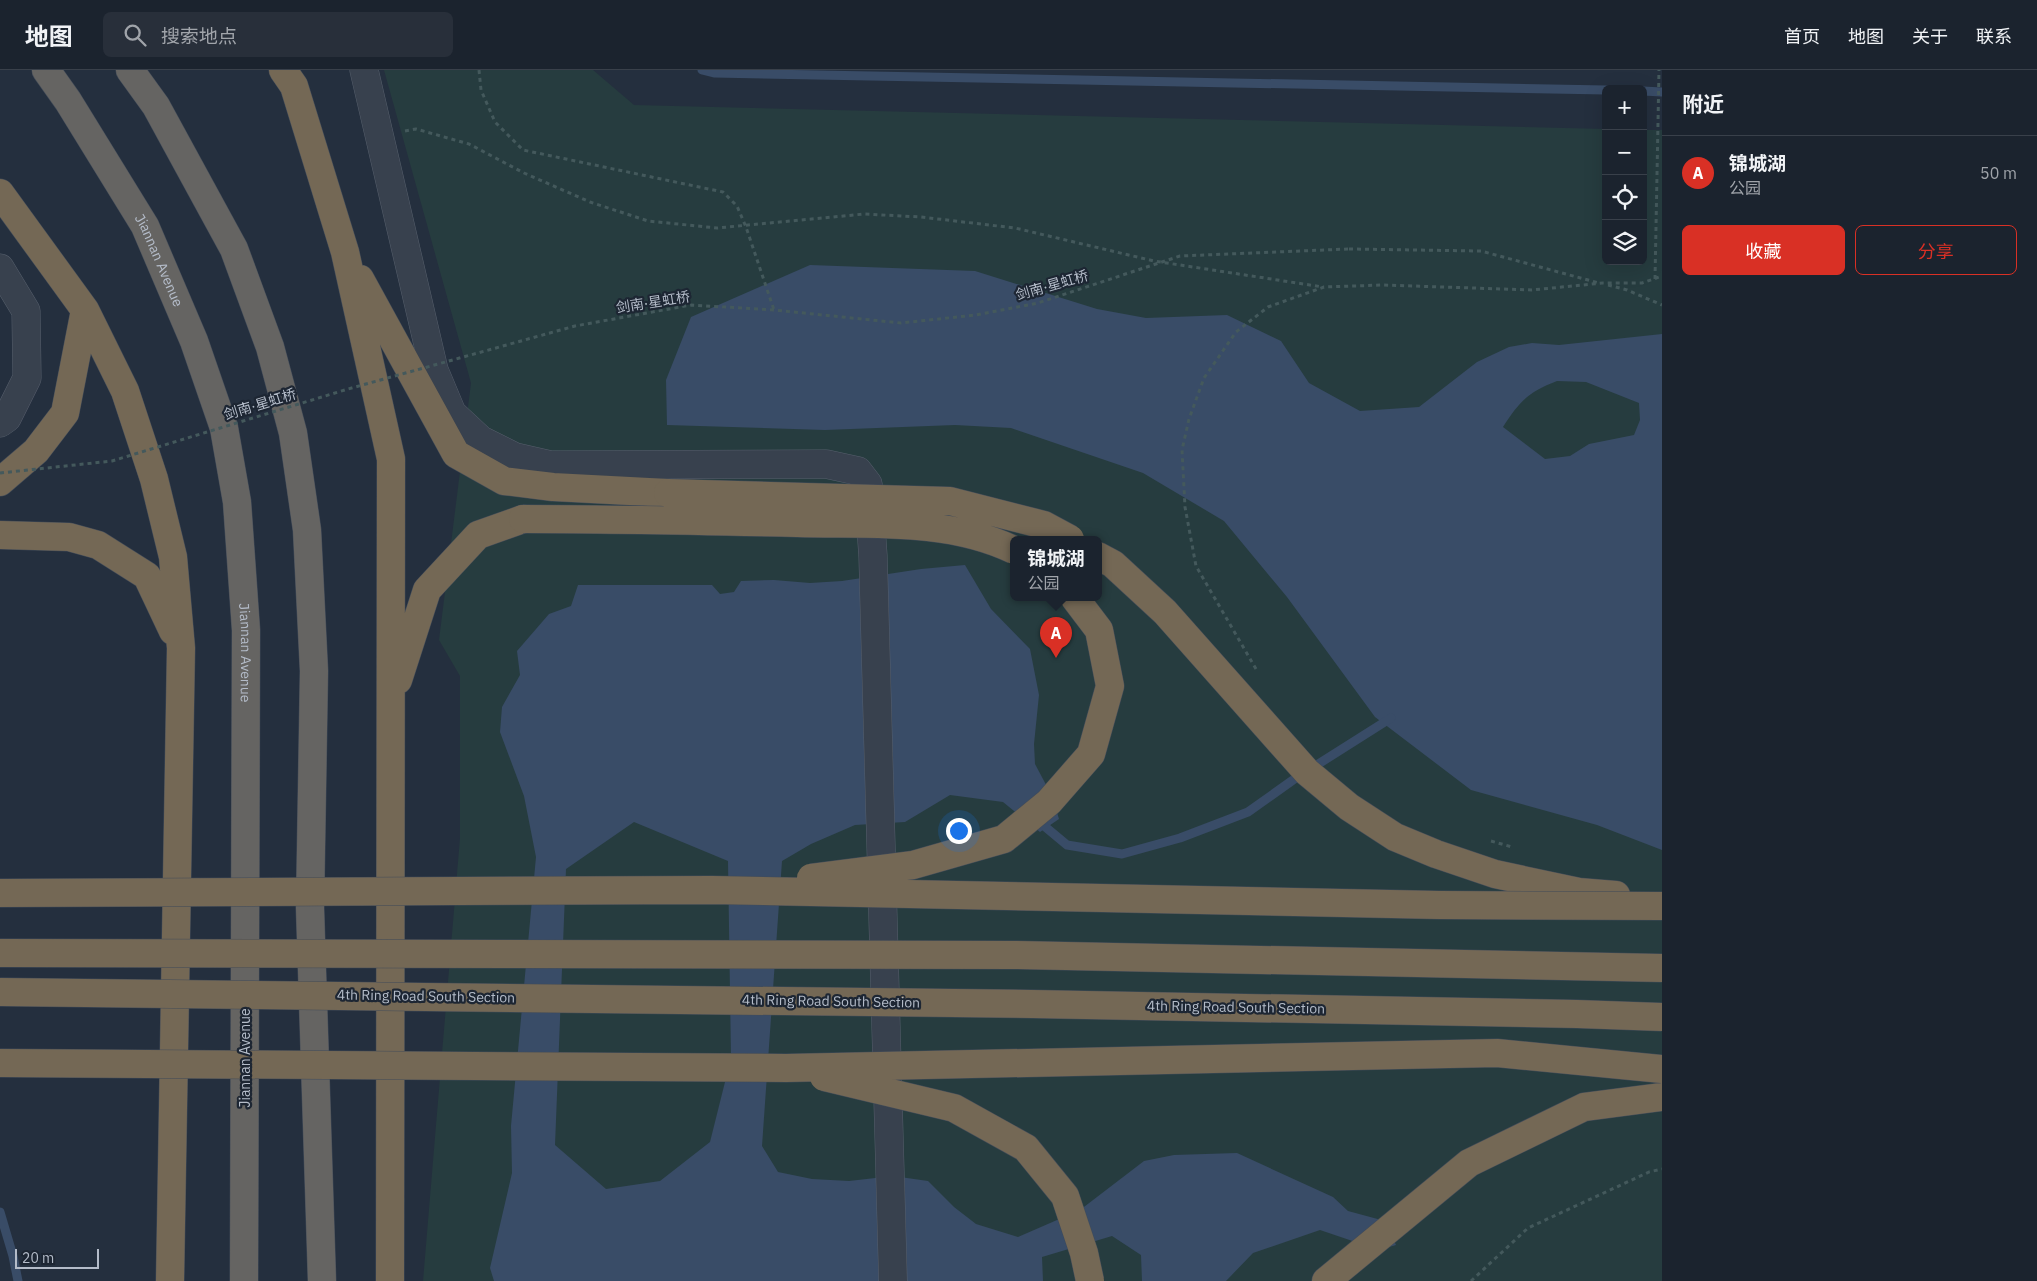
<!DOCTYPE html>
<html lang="zh">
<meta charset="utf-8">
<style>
:root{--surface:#1b232e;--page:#282f3a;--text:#f1f3f6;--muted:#a0a4aa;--line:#39404a;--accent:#d93025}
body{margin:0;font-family:"IBM Plex Sans","Noto Sans SC",sans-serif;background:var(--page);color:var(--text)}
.controls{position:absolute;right:15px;top:15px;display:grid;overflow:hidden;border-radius:8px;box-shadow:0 5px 20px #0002}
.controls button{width:45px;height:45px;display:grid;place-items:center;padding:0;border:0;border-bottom:1px solid var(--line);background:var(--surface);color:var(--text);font:25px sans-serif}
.scale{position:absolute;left:15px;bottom:12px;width:84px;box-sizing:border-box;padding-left:5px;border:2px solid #b4bcc9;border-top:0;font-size:14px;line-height:18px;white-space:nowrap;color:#b4bcc9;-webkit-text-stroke:4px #1d2633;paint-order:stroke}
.you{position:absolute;left:958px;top:760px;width:18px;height:18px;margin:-12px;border:4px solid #fff;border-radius:50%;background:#1a73e8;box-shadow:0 0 0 8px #1a73e833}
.badge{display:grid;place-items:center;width:32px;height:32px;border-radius:50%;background:var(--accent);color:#fff;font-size:16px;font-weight:700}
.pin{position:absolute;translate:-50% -41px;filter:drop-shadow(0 1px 2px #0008)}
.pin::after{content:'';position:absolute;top:26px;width:18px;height:15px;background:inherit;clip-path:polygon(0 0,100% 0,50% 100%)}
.popup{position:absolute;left:1010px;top:466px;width:92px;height:65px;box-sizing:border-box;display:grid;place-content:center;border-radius:8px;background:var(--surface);filter:drop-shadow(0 1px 4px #0005);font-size:16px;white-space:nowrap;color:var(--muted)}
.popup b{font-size:19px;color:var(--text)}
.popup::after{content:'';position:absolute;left:50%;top:100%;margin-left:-10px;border:10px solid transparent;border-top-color:var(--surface)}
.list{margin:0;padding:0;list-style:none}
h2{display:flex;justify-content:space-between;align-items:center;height:65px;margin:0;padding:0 20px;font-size:21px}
h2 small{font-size:16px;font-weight:400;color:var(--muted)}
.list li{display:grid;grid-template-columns:32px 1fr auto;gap:15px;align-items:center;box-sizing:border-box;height:75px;padding:0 20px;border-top:1px solid var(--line)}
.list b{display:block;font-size:19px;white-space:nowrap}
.list p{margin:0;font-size:16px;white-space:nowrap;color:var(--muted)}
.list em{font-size:16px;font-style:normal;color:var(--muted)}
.actions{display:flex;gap:10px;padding:15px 20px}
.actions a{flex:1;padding:11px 0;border:1px solid var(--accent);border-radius:8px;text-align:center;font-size:18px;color:var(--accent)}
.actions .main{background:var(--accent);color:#fff}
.icon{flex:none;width:28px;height:28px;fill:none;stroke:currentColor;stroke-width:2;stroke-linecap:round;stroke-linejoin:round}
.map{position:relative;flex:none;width:1662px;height:1211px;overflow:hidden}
header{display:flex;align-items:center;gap:30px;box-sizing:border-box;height:70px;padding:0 25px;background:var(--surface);border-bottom:1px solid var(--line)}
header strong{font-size:24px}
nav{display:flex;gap:28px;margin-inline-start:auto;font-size:18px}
.search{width:350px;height:45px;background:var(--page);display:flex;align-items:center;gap:12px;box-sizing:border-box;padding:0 18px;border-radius:8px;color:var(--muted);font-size:19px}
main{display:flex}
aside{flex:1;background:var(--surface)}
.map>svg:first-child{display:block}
.green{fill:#263c3f;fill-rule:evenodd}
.water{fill:#394c67;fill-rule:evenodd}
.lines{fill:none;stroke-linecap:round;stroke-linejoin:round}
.stream{stroke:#394c67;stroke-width:9}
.minor-casing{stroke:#565f6c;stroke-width:29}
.trunk-casing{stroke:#434c59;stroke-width:29}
.motorway-casing{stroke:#434c59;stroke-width:29}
.path{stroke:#44595c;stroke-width:3;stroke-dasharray:4 4;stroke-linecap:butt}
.minor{stroke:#38414e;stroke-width:28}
.trunk{stroke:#656462;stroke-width:28}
.motorway{stroke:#746855;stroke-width:28}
.motorway-bridge-casing{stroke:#434c59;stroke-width:29;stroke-linecap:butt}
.path-bridge{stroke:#44595c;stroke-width:3;stroke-dasharray:4 4;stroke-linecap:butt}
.motorway-bridge{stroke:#746855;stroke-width:28}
.labels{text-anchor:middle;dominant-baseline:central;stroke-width:4.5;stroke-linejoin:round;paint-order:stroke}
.street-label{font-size:14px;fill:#b4bcc9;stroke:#1d2633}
</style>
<header>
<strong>地图</strong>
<div class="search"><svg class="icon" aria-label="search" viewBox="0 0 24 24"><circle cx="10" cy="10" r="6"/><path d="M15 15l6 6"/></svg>搜索地点</div>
<nav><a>首页</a><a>地图</a><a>关于</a><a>联系</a></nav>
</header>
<main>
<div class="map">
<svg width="1662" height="1211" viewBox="0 0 1662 1211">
<rect width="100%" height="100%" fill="#242f3e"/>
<path class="green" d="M384,0H593L634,35L1606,59V191H1643V60H1662V1211H423L460,768V606L439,570L471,313ZM1014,469H1098V527H1014Z"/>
<path class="water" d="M810,195L975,201L1097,239L1146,248L1227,245L1281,271L1309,313L1360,341L1419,337L1477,292L1509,277L1532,273L1559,275L1662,264V780L1597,755L1471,720L1375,647L1287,527L1224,451L1143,403L1011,358L955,355L825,360L667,355L666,310L691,247ZM1557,311L1586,312L1639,333L1640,350L1634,365L1589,374L1570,386L1545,389L1503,357C1519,332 1528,322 1557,311Z
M965,495L991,539L1030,579L1039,625L1034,674L1035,694L1052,726L1059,749L1040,762L1003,732L950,725L905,752L855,755L811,774L782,791L762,1076L778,1102L812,1109L849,1111L893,1106L928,1111L954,1137L976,1154L1018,1167L1080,1140L1144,1091L1174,1085L1237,1083L1333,1127L1348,1141L1385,1151L1396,1175L1379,1180L1320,1160L1253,1183L1226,1211H1142L1141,1185L1112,1166L1042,1187L1043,1211H494L490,1198L512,1103L511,1056L536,787L524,726L500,662L502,637L520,605L517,581L549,544L571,536L578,515H712L720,524L734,522L741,511L774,510L810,513L842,511L921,499ZM634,752L728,791L731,988L710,1072L660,1111L606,1119L555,1075L566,799Z"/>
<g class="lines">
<path class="stream" d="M702,0L714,3L1606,20
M1643,21L1662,22
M1037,750L1067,775L1122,784L1180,768L1248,742L1293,710L1391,648
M0,1142L13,1186L18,1211"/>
<defs>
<path id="minor" d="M364,0L434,300L452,343L481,370L515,387L550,395L826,394L858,401L868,414L873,486L893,1211
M0,198L26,241L27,308L7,348L0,353"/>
<g id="trunk">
<path id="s1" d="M46,0L68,31L145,156L194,271L224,358L237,432L246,560L244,1211"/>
<path d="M130,0L156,36L234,179L270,277L293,363L307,460L314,601L310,838L322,1211"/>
</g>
<path id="motorway" d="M283,0L294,16L345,182L391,389L390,1211
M0,123L85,240L125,321L154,409L173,487L181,578L170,1211
M360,209L456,384L504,411L553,417L668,423
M0,412L36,381L65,343L85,240
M0,465L69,467L98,475L147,506L173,561
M1098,486L1113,494L1165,542L1307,702L1349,737L1395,767L1436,784L1495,804L1579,822L1616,825
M398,610L427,520L478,465L523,449
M1326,1211L1469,1093L1584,1037L1662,1027"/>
</defs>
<use href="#minor" class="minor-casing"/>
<use href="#trunk" class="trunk-casing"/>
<use href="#motorway" class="motorway-casing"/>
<path class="path" d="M405,61L416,59L469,74L524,103L590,132L648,151L717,158L864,144L921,147L1015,158L1154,191L1323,217
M1349,179L1481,181L1599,213
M1655,209L1659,0
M1608,215L1627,220L1662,235
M1256,599L1196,496L1185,437L1182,380L1189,349L1204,308L1236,262L1268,237L1324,217L1383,215L1532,220L1603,213H1642L1662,206
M1491,771L1512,777
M1471,1211L1528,1158L1649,1102L1662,1099"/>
<use href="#minor" class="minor"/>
<use href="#trunk" class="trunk"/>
<use href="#motorway" class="motorway"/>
<defs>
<path id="motorway-bridge" d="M668,423L950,431L1044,455L1070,469
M523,449C615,449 706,451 797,453C868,455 948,448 1014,480
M811,808L913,795L1004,769L1049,732L1091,684L1110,616L1099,560L1074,527
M0,823L712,820L1439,835L1662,836
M0,883L1017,885L1662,898
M0,922L1032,934L1577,944L1662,947
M0,993L786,998L1497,983L1662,999
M824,1007L954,1038L1026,1078L1065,1126L1084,1183L1090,1211"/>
</defs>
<use href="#motorway-bridge" class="motorway-bridge-casing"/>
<path class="path-bridge" d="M479,0L481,20L495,52L523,80L723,122L737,136L746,157L774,240
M0,403L112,391L348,319L575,256L691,235L774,240L901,253L976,245L1038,233L1180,186L1349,179"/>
<use href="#motorway-bridge" class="motorway-bridge"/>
</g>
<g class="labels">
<g class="street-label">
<text stroke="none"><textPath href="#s1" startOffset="222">Jiannan Avenue</textPath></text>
<text transform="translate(1052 215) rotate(-16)">剑南·星虹桥</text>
<text transform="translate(653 232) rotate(-9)">剑南·星虹桥</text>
<text transform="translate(260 334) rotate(-17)">剑南·星虹桥</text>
<text stroke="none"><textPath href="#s1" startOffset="628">Jiannan Avenue</textPath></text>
<text transform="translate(426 926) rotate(1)">4th Ring Road South Section</text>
<text transform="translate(831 931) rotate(1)">4th Ring Road South Section</text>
<text transform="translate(1236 937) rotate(1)">4th Ring Road South Section</text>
<text transform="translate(245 988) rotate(-90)">Jiannan Avenue</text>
</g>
</g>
</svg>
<div class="controls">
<button>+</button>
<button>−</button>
<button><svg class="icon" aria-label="locate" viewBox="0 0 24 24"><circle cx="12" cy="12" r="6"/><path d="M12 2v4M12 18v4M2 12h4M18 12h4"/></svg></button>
<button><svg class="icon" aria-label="layers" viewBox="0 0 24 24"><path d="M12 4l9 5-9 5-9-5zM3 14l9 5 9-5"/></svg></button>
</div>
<div class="scale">20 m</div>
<div class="you"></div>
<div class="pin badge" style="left:1056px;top:588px">A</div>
<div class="popup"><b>锦城湖</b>公园</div>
</div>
<aside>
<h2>附近<small></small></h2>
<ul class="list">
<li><span class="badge">A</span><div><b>锦城湖</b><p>公园</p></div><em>50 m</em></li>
</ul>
<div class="actions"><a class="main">收藏</a><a>分享</a></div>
</aside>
</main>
